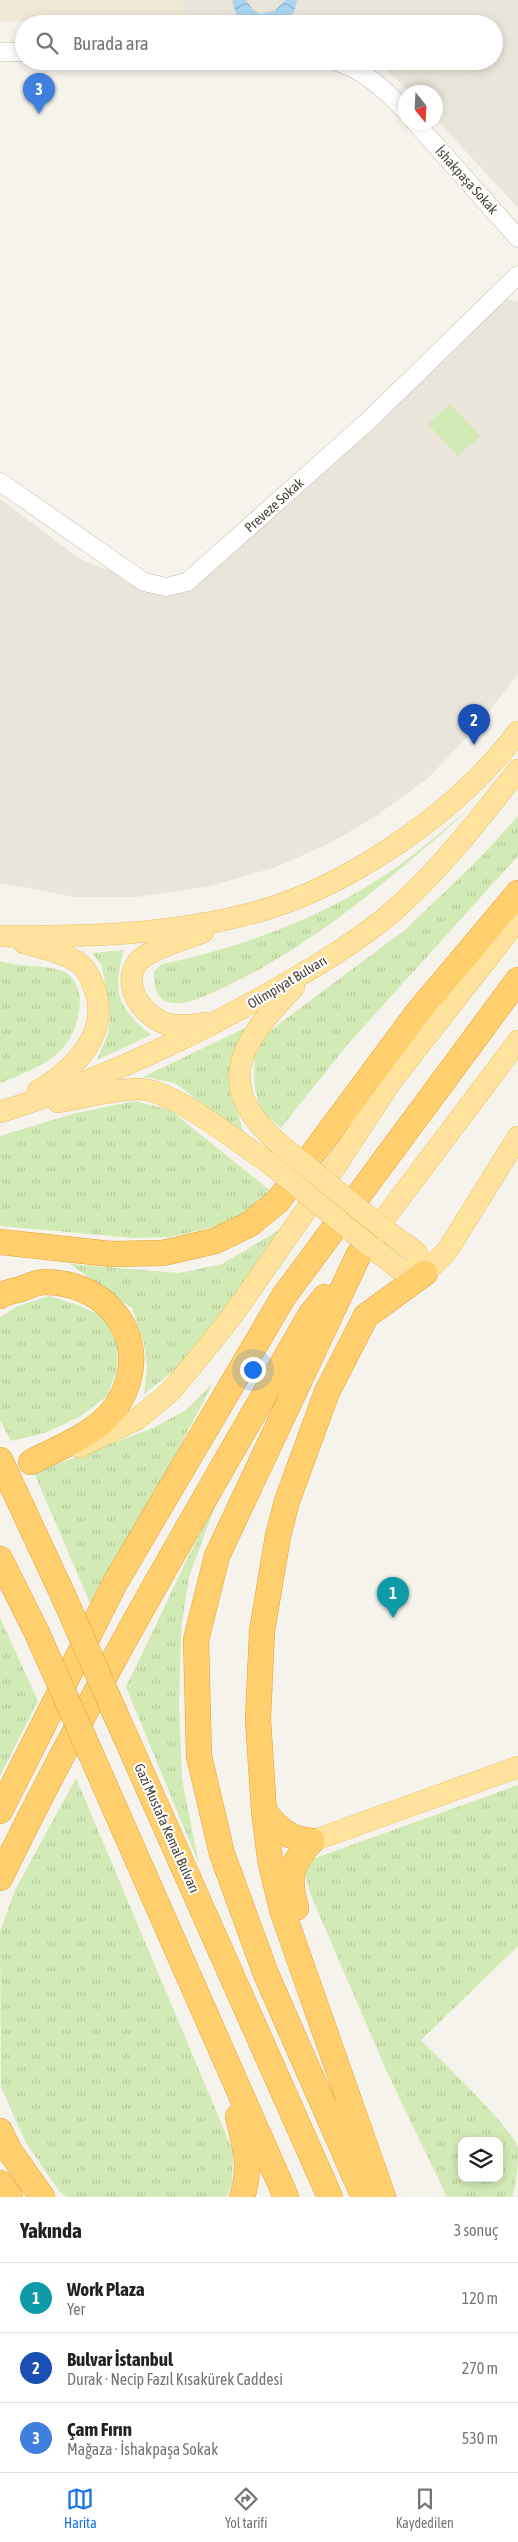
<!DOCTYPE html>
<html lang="tr">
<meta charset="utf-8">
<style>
:root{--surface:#fff;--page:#f6f6f6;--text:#222;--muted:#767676;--line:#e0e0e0;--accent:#1a73e8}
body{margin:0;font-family:"Asap Condensed",sans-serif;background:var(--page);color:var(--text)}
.controls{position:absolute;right:15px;bottom:15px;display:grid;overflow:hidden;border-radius:10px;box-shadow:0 2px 8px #0003}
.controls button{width:45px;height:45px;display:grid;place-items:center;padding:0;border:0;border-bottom:1px solid var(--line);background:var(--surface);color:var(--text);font:25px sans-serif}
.compass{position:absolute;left:398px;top:85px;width:45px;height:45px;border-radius:50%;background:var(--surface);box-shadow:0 2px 8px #0003;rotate:162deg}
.you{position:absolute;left:252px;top:1369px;width:18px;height:18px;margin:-12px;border:4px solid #fff;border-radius:50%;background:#1a73e8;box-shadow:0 0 0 8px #1a73e833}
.badge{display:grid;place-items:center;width:32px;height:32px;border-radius:50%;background:var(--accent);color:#fff;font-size:16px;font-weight:700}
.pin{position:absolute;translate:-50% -41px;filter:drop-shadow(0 1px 2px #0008)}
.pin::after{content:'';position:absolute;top:26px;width:18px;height:15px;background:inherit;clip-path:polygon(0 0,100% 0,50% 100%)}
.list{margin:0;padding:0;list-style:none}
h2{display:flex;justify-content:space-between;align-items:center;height:65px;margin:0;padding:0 20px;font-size:21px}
h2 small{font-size:16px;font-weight:400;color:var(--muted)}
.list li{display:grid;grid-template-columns:32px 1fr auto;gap:15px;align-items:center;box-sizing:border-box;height:70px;padding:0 20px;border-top:1px solid var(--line)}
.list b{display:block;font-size:19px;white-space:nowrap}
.list p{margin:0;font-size:16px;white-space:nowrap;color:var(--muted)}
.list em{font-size:16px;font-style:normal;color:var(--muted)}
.icon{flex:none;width:28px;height:28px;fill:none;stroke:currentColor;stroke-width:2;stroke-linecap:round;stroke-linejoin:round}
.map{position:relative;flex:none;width:518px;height:2197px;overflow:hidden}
.search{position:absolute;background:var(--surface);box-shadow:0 2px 8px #0003;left:15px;right:15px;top:15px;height:55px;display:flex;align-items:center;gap:12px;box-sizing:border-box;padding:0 18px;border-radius:28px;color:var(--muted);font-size:19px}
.sheet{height:275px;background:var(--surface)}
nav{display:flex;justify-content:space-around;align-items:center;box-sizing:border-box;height:70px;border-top:1px solid var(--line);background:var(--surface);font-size:14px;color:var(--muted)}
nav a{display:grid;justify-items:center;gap:2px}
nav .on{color:var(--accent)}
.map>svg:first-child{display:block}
.residential{fill:#eae5da}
.education{fill:#efe8d6}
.grass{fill:url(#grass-tufts);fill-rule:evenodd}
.garden{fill:#d2eab5}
.water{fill:url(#water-waves)}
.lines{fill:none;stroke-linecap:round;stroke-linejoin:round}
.minor-casing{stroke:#c2bbae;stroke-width:19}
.major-casing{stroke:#e6c16a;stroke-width:22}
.highway-casing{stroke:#e0a43c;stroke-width:26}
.minor{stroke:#fff;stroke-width:18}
.major{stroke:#ffe39c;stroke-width:21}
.highway{stroke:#ffcf6e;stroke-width:25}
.major-bridge-casing{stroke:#e6c16a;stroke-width:22;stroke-linecap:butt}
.highway-bridge-casing{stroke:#e0a43c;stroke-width:26;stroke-linecap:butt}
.major-bridge{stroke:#ffe39c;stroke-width:21}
.highway-bridge{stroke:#ffcf6e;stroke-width:25}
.labels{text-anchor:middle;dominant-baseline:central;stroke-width:4;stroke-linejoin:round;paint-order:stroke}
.street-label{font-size:14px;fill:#4b4439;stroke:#fff}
</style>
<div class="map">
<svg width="518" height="2197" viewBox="0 0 518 2197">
<defs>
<pattern id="grass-tufts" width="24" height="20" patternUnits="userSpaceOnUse" patternTransform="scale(1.25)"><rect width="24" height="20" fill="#d2eab5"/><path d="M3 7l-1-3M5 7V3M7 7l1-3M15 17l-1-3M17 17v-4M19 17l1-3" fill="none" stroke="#b6ca9c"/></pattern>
<pattern id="water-waves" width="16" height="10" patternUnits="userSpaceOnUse" patternTransform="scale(1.25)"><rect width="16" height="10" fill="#a9d4f2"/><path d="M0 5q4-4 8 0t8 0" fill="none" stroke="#8caec5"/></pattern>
</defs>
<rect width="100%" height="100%" fill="#f6f3ec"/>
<path class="residential" d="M182,0H518V208L436,119V92H410L376,61H494V24H183Z
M506,299L518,302V675L472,732L428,778L376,816L330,843L276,867L211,886L137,897H75L0,883V499L80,559L105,569L131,577L157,581L198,571Z"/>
<path class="education" d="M0,0H182L183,24L0,21Z"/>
<path class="grass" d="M474,805C396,874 318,943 223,988C207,995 178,1011 162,999C154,993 154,980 154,971L162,964C245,947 330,915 400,865C425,846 449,825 474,805Z
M518,816V856L348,1044L281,1128L260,1111L255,1088L254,1056L268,1032L405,930L479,859Z
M124,950C112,993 117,1007 151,1035L97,1060L108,1034L110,1015L102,966L92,953Z
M0,961C17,967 53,965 65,972C75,978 80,990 80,1001C77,1054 43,1066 0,1083Z
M247,1027L232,1057V1091L244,1135L175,1083L143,1077Z
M135,1101L170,1110L272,1192L235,1222L170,1237L134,1238L0,1226V1136L76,1113Z
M279,1230L249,1278L176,1369L144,1394L147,1367L144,1343L132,1308L70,1264L179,1273L222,1264Z
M49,1296L78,1305L104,1317L118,1344L117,1370L107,1396L81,1416L45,1433L11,1441L0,1420V1317L18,1306Z
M213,1383L94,1612L34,1473L153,1428L186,1410Z
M222,1487L189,1577L181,1630L179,1708L182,1779L199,1864L126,1687Z
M0,1618L38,1701L0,1776Z
M76,1778L233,2151L232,2184L226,2197H67L60,2192L26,2143L1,2087L0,1931L15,1890Z
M518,1785V1946L421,2040C439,2059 513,2128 518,2148C518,2164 517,2182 512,2197H447L387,2072L310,1893L304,1870L310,1860ZM462,2141H499V2178H462Z"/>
<path class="garden" d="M450,404L480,436L458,456L428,424Z"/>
<path class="water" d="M232,0H246L252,9L260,14L274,11L286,0H297L294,12L283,24H245L236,14Z"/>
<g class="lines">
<defs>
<path id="minor" d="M0,52H24
M334,61C362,68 387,91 406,112
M415,122L518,238
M0,482L144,582L166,587L187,582L367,422L518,275"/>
<path id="major" d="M203,932C186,939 147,949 137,963C121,987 144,1017 167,1024C180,1027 193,1025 205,1023
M0,936C81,937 162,935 241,916C341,893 456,814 518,732
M24,943C42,948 64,952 79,963C86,969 90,976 93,985C113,1031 75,1069 38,1091
M58,1102C82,1098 115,1089 138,1089C173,1089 237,1142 268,1162
M0,1112C96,1082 186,1040 273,991C316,966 361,940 398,907C443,866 481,817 518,770
M282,1146C210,1086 240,1043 294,987
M385,1230L416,1252L425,1273
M369,1239L518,1041
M371,1247L402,1271L425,1273L447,1251L518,1137
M79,1447L137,1419L170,1392L200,1356L232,1316L320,1190L390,1083L518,919
M312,1841L518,1767"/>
<path id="highway" d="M0,1242L111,1254L163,1253L215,1241L250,1224L278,1201L418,1012L518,893
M359,1254L217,1556L196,1640L199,1756L222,1854L266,1974L364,2197
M0,1296C6,1292 14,1291 21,1289C28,1286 36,1283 43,1282C110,1281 154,1342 119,1402C102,1432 60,1447 31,1462
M0,1460L63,1595
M0,1559L37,1633
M115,1713L330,2197
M90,1752L286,2197
M0,1811L115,1583L284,1296L518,980
M264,1811C278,1829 289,1839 312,1841
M0,1878C94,1685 204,1500 311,1314L325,1297
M296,1908C288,1877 289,1865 312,1841
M238,2117C245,2146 252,2168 242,2197
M0,2131L9,2150L42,2197
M0,2183L10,2197
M383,2197L282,1910L270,1859L264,1811L258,1719L262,1631L278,1536L287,1501L327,1392L366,1316L425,1273"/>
</defs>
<use href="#minor" class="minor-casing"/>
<use href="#major" class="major-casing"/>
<use href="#highway" class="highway-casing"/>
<use href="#minor" class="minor"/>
<use href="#major" class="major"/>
<use href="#highway" class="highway"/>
<defs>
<path id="major-bridge" d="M282,1146L385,1230
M268,1162L371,1247"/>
<path id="highway-bridge" d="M63,1595L115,1713
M37,1633L90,1752"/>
</defs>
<use href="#major-bridge" class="major-bridge-casing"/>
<use href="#highway-bridge" class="highway-bridge-casing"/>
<use href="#major-bridge" class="major-bridge"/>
<use href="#highway-bridge" class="highway-bridge"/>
</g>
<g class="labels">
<g class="street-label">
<text transform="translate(467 180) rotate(48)">İshakpaşa Sokak</text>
<text transform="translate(274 505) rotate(-42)">Preveze Sokak</text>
<text transform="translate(287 982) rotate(-31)">Olimpiyat Bulvarı</text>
<text transform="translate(167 1828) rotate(66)">Gazi Mustafa Kemal Bulvarı</text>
</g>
</g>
</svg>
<div class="controls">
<button><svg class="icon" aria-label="layers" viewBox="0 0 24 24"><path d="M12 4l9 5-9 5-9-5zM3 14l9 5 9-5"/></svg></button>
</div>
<svg class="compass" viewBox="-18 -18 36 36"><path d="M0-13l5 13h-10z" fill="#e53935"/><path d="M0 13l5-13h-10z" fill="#767676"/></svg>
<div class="you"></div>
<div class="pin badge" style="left:393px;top:1618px;background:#0f9aa8">1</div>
<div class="pin badge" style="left:474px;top:745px;background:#1a4fb4">2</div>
<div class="pin badge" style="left:39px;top:114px;background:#3f7fe0">3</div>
<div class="search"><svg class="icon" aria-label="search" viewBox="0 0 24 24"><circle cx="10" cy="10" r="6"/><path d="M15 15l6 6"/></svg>Burada ara</div>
</div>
<section class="sheet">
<h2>Yakında<small>3 sonuç</small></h2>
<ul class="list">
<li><span class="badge" style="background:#0f9aa8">1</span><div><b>Work Plaza</b><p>Yer</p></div><em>120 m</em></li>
<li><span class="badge" style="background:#1a4fb4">2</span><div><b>Bulvar İstanbul</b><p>Durak · Necip Fazıl Kısakürek Caddesi</p></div><em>270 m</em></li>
<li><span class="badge" style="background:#3f7fe0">3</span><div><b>Çam Fırın</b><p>Mağaza · İshakpaşa Sokak</p></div><em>530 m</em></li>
</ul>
</section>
<nav>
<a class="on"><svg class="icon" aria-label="map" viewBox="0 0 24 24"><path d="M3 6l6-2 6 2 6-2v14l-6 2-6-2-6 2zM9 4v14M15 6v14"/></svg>Harita</a>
<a><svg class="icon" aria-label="directions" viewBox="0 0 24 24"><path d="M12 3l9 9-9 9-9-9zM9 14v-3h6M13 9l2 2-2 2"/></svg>Yol tarifi</a>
<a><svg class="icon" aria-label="saved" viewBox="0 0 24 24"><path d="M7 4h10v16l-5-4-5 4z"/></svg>Kaydedilen</a>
</nav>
